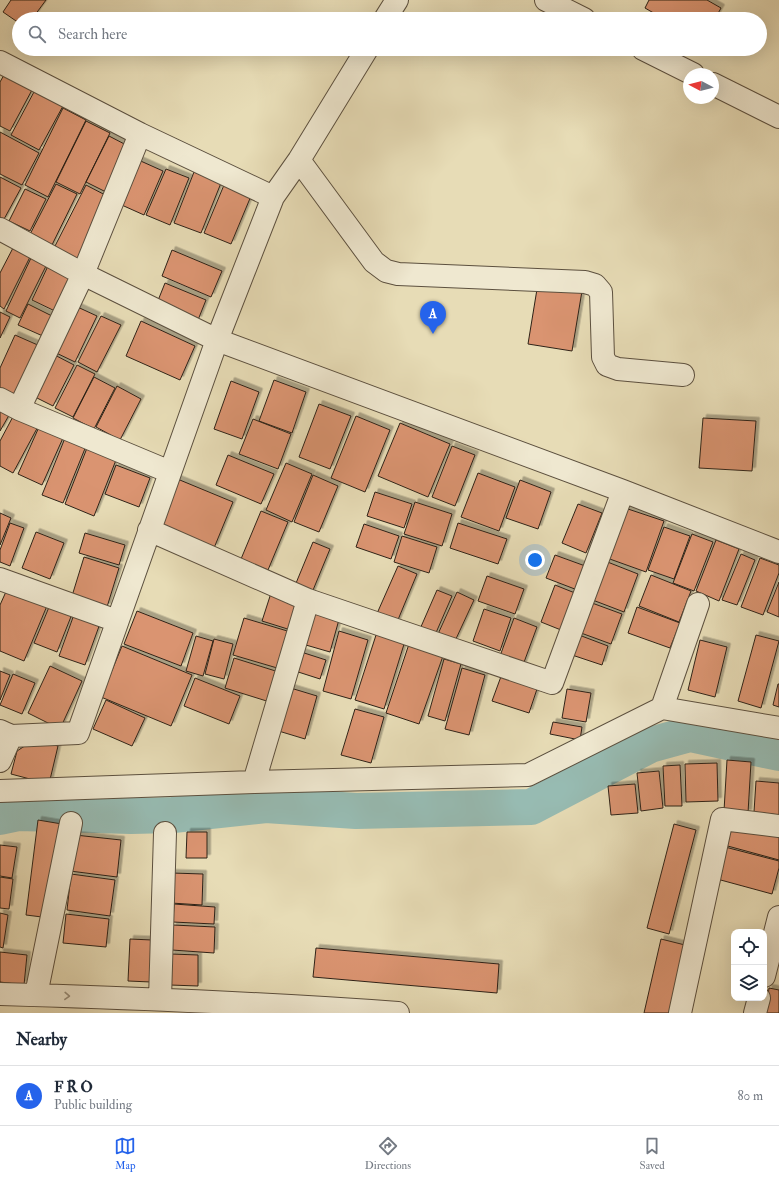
<!DOCTYPE html>
<style>
:root{--surface:#fff;--page:#f6f6f7;--text:#1f2937;--muted:#747a83;--line:#e0e1e3;--accent:#2563eb}
body{margin:0;font-family:"IM FELL Double Pica",serif;background:var(--page);color:var(--text)}
.controls{position:absolute;right:12px;bottom:12px;display:grid;overflow:hidden;border-radius:8px;box-shadow:0 4px 16px #0002}
.controls button{width:36px;height:36px;display:grid;place-items:center;padding:0;border:0;border-bottom:1px solid var(--line);background:var(--surface);color:var(--text);font:20px sans-serif}
.compass{position:absolute;left:683px;top:68px;width:36px;height:36px;border-radius:50%;background:var(--surface);box-shadow:0 4px 16px #0002;rotate:277deg}
.you{position:absolute;left:535px;top:560px;width:14px;height:14px;margin:-10px;border:3px solid #fff;border-radius:50%;background:#1a73e8;box-shadow:0 0 0 6px #1a73e833}
.badge{display:grid;place-items:center;width:26px;height:26px;border-radius:50%;background:var(--accent);color:#fff;font-size:13px;font-weight:700}
.pin{position:absolute;translate:-50% -33px;filter:drop-shadow(0 1px 2px #0008)}
.pin::after{content:'';position:absolute;top:21px;width:14px;height:12px;background:inherit;clip-path:polygon(0 0,100% 0,50% 100%)}
.list{margin:0;padding:0;list-style:none}
h2{display:flex;justify-content:space-between;align-items:center;height:52px;margin:0;padding:0 16px;font-size:17px}
h2 small{font-size:13px;font-weight:400;color:var(--muted)}
.list li{display:grid;grid-template-columns:26px 1fr auto;gap:12px;align-items:center;box-sizing:border-box;height:60px;padding:0 16px;border-top:1px solid var(--line)}
.list b{display:block;font-size:15px;white-space:nowrap}
.list p{margin:0;font-size:13px;white-space:nowrap;color:var(--muted)}
.list em{font-size:13px;font-style:normal;color:var(--muted)}
.icon{flex:none;width:22px;height:22px;fill:none;stroke:currentColor;stroke-width:2;stroke-linecap:round;stroke-linejoin:round}
.map{position:relative;flex:none;width:779px;height:1013px;overflow:hidden}
.search{position:absolute;background:var(--surface);box-shadow:0 4px 16px #0002;left:12px;right:12px;top:12px;height:44px;display:flex;align-items:center;gap:10px;box-sizing:border-box;padding:0 14px;border-radius:22px;color:var(--muted);font-size:15px}
.sheet{height:112px;background:var(--surface)}
nav{display:flex;justify-content:space-around;align-items:center;box-sizing:border-box;height:56px;border-top:1px solid var(--line);background:var(--surface);font-size:11px;color:var(--muted)}
nav a{display:grid;justify-items:center;gap:2px}
nav .on{color:var(--accent)}
.map>svg:first-child{display:block}
.lines{fill:none;stroke-linecap:round;stroke-linejoin:round}
.river{stroke:#97bbb2;stroke-width:36}
.building{fill:#da9471;stroke:#2e2217;filter:url(#shadow)}
.minor-casing{stroke:#5c503f;stroke-width:24}
.minor{stroke:#efe8d0;stroke-width:22}
.oneway{stroke:#988f7d}
</style>
<div class="map">
<svg width="779" height="1013" viewBox="0 0 779 1013">
<defs>
<filter id="shadow"><feDropShadow dx="3.5" dy="-3.5" stdDeviation="0" flood-color="#0004"/></filter>
</defs>
<rect width="100%" height="100%" fill="#e7dcb6"/>
<filter id="stains"><feTurbulence type="fractalNoise" baseFrequency=".005" numOctaves="4"/><feColorMatrix values="0 0 0 0 .2 0 0 0 0 .09 0 0 0 0 .02 0 0 0 .5 -.17"/></filter>
<radialGradient id="worn" r=".72"><stop offset=".6" stop-color="#630" stop-opacity="0"/><stop offset="1" stop-color="#630" stop-opacity=".3"/></radialGradient>
<g class="lines">
<path class="river" d="M0,817L19,813L131,816L173,815L266,805L356,811L531,807L650,745L690,734L779,753"/>
</g>
<path class="building" d="M11,0H46L32,19H19V23L3,12Z
M649,0H707L721,8L715,19H664L645,8Z
M4,75L32,90L10,131L0,126V82Z
M35,90L63,106L39,150L11,135Z
M63,108L86,120L48,197L25,185Z
M86,121L110,133L80,194L56,182Z
M0,132L39,153L22,185L0,174Z
M109,136L132,148L110,194L86,182Z
M134,158L163,171L144,215L115,202Z
M166,169L189,178L170,225L146,215Z
M194,172L221,183L201,233L174,223Z
M0,177L21,188L3,221L0,219Z
M56,184L77,194L49,251L27,240Z
M86,185L111,198L78,260L54,248Z
M224,185L251,196L231,244L204,233Z
M25,189L46,199L30,231L9,221Z
M14,246L31,255L4,309L0,306V273Z
M172,250L222,271L211,297L162,276Z
M31,258L46,266L20,318L6,311Z
M48,266L72,278L57,312L32,300Z
M165,283L206,300L198,320L157,303Z
M538,283L582,291L572,351L528,344Z
M28,304L54,317L45,337L18,325Z
M71,304L97,316L75,362L50,350Z
M0,312L10,317L0,338Z
M101,316L121,325L97,372L78,362Z
M141,321L195,346L180,380L126,356Z
M15,335L40,346L17,396L0,388V368Z
M47,351L74,365L53,406L27,393Z
M77,365L95,374L73,417L55,408Z
M94,377L115,388L94,429L73,418Z
M274,380L306,392L292,433L259,421Z
M231,381L259,392L242,439L214,429Z
M117,386L141,399L120,440L96,427Z
M0,404L12,410L0,431Z
M319,404L351,416L330,469L299,457Z
M17,409L41,421L13,473L0,466V441Z
M356,416L390,430L365,492L331,478Z
M703,418L756,421L752,471L699,468Z
M253,419L291,434L278,469L239,454Z
M400,423L450,444L428,497L378,476Z
M39,427L63,438L42,485L18,474Z
M65,438L86,446L63,503L42,495Z
M89,443L118,455L94,516L65,504Z
M452,446L475,455L455,506L432,497Z
M228,455L274,474L261,504L216,485Z
M286,463L312,474L292,522L266,510Z
M116,465L150,478L139,507L105,494Z
M478,473L515,487L499,531L461,517Z
M313,475L338,486L319,532L294,522Z
M175,478L233,502L214,548L157,524Z
M520,480L551,492L538,529L506,518Z
M375,492L412,504L404,528L367,516Z
M415,502L452,514L442,546L404,534Z
M578,504L602,513L586,553L562,543Z
M625,508L664,521L646,572L607,558Z
M261,511L288,522L268,570L241,559Z
M0,513L11,518L0,545Z
M10,523L24,528L10,566L0,562V550Z
M458,523L507,539L498,564L450,548Z
M364,524L399,536L391,559L356,547Z
M664,527L690,536L674,579L648,570Z
M36,532L64,543L50,579L22,568Z
M85,533L125,545L119,565L79,553Z
M692,534L713,542L694,591L673,583Z
M402,536L437,547L429,573L394,562Z
M716,540L739,549L719,601L696,591Z
M313,542L330,549L311,595L294,588Z
M741,554L755,560L737,605L722,600Z
M555,555L588,567L580,591L546,578Z
M84,557L119,568L107,607L72,596Z
M760,558L779,565V573L763,615L741,607Z
M605,561L638,574L624,612L590,599Z
M398,566L417,574L395,627L375,618Z
M651,575L691,591L679,622L639,606Z
M487,576L524,589L515,614L478,601Z
M779,582V617L767,612Z
M9,585L49,601L24,661L0,651V605Z
M555,585L580,595L566,632L541,622Z
M272,590L304,600L294,631L262,621Z
M437,590L452,596L435,635L420,629Z
M457,592L474,600L455,641L438,634Z
M52,600L74,609L57,652L34,643Z
M592,603L622,614L611,644L581,633Z
M637,607L680,623L670,648L628,633Z
M309,608L340,616L330,652L299,643Z
M76,609L102,618L85,665L59,656Z
M484,609L511,618L500,651L473,641Z
M137,611L193,633L181,666L124,644Z
M244,618L294,633L284,670L233,655Z
M514,618L537,627L523,665L500,656Z
M339,631L368,640L351,699L323,691Z
M377,632L405,641L384,709L355,700Z
M579,635L608,646L602,665L572,655Z
M756,635L779,641L761,708L738,701Z
M196,636L213,641L203,676L186,671Z
M214,639L233,644L224,679L205,674Z
M700,640L727,647L715,697L688,690Z
M409,644L443,656L419,724L386,713Z
M122,646L192,675L171,726L101,697Z
M298,651L326,660L320,679L292,670Z
M234,658L282,673L273,703L225,688Z
M444,659L461,664L445,721L428,716Z
M50,666L82,681L60,729L28,713Z
M462,668L485,675L469,735L445,729Z
M0,671L10,675L0,700Z
M503,671L539,683L529,713L492,701Z
M13,674L35,683L22,714L0,705Z
M195,678L240,696L229,724L184,706Z
M778,684H779V707L773,705Z
M284,686L317,696L305,739L272,729Z
M567,689L591,693L586,722L562,718Z
M106,700L145,718L132,746L93,729Z
M355,709L384,717L371,763L341,755Z
M553,722L582,727L580,740L550,734Z
M34,740L58,746L49,784L11,774L17,751Z
M727,760L751,762L748,813L724,811Z
M717,763L718,801L686,802L685,764Z
M680,765L682,806H665L663,766Z
M659,771L663,808L641,811L637,773Z
M756,781L779,783V815L754,812Z
M635,784L638,813L611,815L608,786Z
M38,820L62,824L50,918L26,915Z
M674,824L696,830L669,934L647,928Z
M730,824L779,837V860L724,845Z
M187,832H207V858H186Z
M75,835L121,840L117,877L70,871Z
M0,845L17,847L12,878L0,876Z
M725,847L779,861V868L772,894L717,879Z
M172,873L203,874L202,905L171,903Z
M71,874L115,880L110,916L67,910Z
M0,877L13,879L9,909L0,908Z
M174,904L215,907L214,924L173,922Z
M0,913L8,915L3,948L0,947Z
M66,914L109,919L106,947L63,943Z
M173,925L215,927L214,953L172,950Z
M130,939L152,940L151,982L128,981Z
M661,939L689,946L674,1013H644Z
M316,948L499,964L497,993L313,977Z
M0,952L27,955L24,985L0,982Z
M171,954L198,955V986L170,985Z
M769,988L779,990V1013H766Z"/>
<g class="lines">
<defs>
<path id="minor" d="M546,0L584,19
M385,19L397,0
M643,49L693,74
M0,62L140,134L273,197
M713,84L779,117
M299,160L374,262L386,271L398,274L585,282L595,285L601,292L603,357L607,365L618,369L683,375
M0,229L83,274L217,340L623,491L779,552
M0,399L19,409L170,472
M19,409L83,274L140,134
M149,530L308,600L552,683L623,491
M0,579L117,621
M662,708L698,604
M0,731L11,736L78,733L217,340L273,197L299,160L367,49
M0,761L11,736
M254,782L308,600
M0,791L254,782L528,775L662,708L779,728
M764,976L779,917
M0,994C133,998 265,1003 398,1013
M36,995L71,823
M160,999L165,833
M680,1013L722,819L779,826
M755,1013L759,998"/>
</defs>
<use href="#minor" class="minor-casing"/>
<use href="#minor" class="minor"/>
</g>
<defs><path id="oneway-chevron" d="M-2-3.5L2.5 0L-2 3.5" fill="none" stroke-width="1.6" stroke-linecap="round" stroke-linejoin="round"/></defs>
<use class="oneway" href="#oneway-chevron" transform="translate(67 996) rotate(2)"/>
<rect width="100%" height="100%" filter="url(#stains)"/>
<rect width="100%" height="100%" fill="url(#worn)"/>
</svg>
<div class="controls">
<button><svg class="icon" aria-label="locate" viewBox="0 0 24 24"><circle cx="12" cy="12" r="6"/><path d="M12 2v4M12 18v4M2 12h4M18 12h4"/></svg></button>
<button><svg class="icon" aria-label="layers" viewBox="0 0 24 24"><path d="M12 4l9 5-9 5-9-5zM3 14l9 5 9-5"/></svg></button>
</div>
<svg class="compass" viewBox="-18 -18 36 36"><path d="M0-13l5 13h-10z" fill="#e53935"/><path d="M0 13l5-13h-10z" fill="#747a83"/></svg>
<div class="you"></div>
<div class="pin badge" style="left:433px;top:334px">A</div>
<div class="search"><svg class="icon" aria-label="search" viewBox="0 0 24 24"><circle cx="10" cy="10" r="6"/><path d="M15 15l6 6"/></svg>Search here</div>
</div>
<section class="sheet">
<h2>Nearby<small></small></h2>
<ul class="list">
<li><span class="badge">A</span><div><b>F R O</b><p>Public building</p></div><em>80 m</em></li>
</ul>
</section>
<nav>
<a class="on"><svg class="icon" aria-label="map" viewBox="0 0 24 24"><path d="M3 6l6-2 6 2 6-2v14l-6 2-6-2-6 2zM9 4v14M15 6v14"/></svg>Map</a>
<a><svg class="icon" aria-label="directions" viewBox="0 0 24 24"><path d="M12 3l9 9-9 9-9-9zM9 14v-3h6M13 9l2 2-2 2"/></svg>Directions</a>
<a><svg class="icon" aria-label="saved" viewBox="0 0 24 24"><path d="M7 4h10v16l-5-4-5 4z"/></svg>Saved</a>
</nav>
